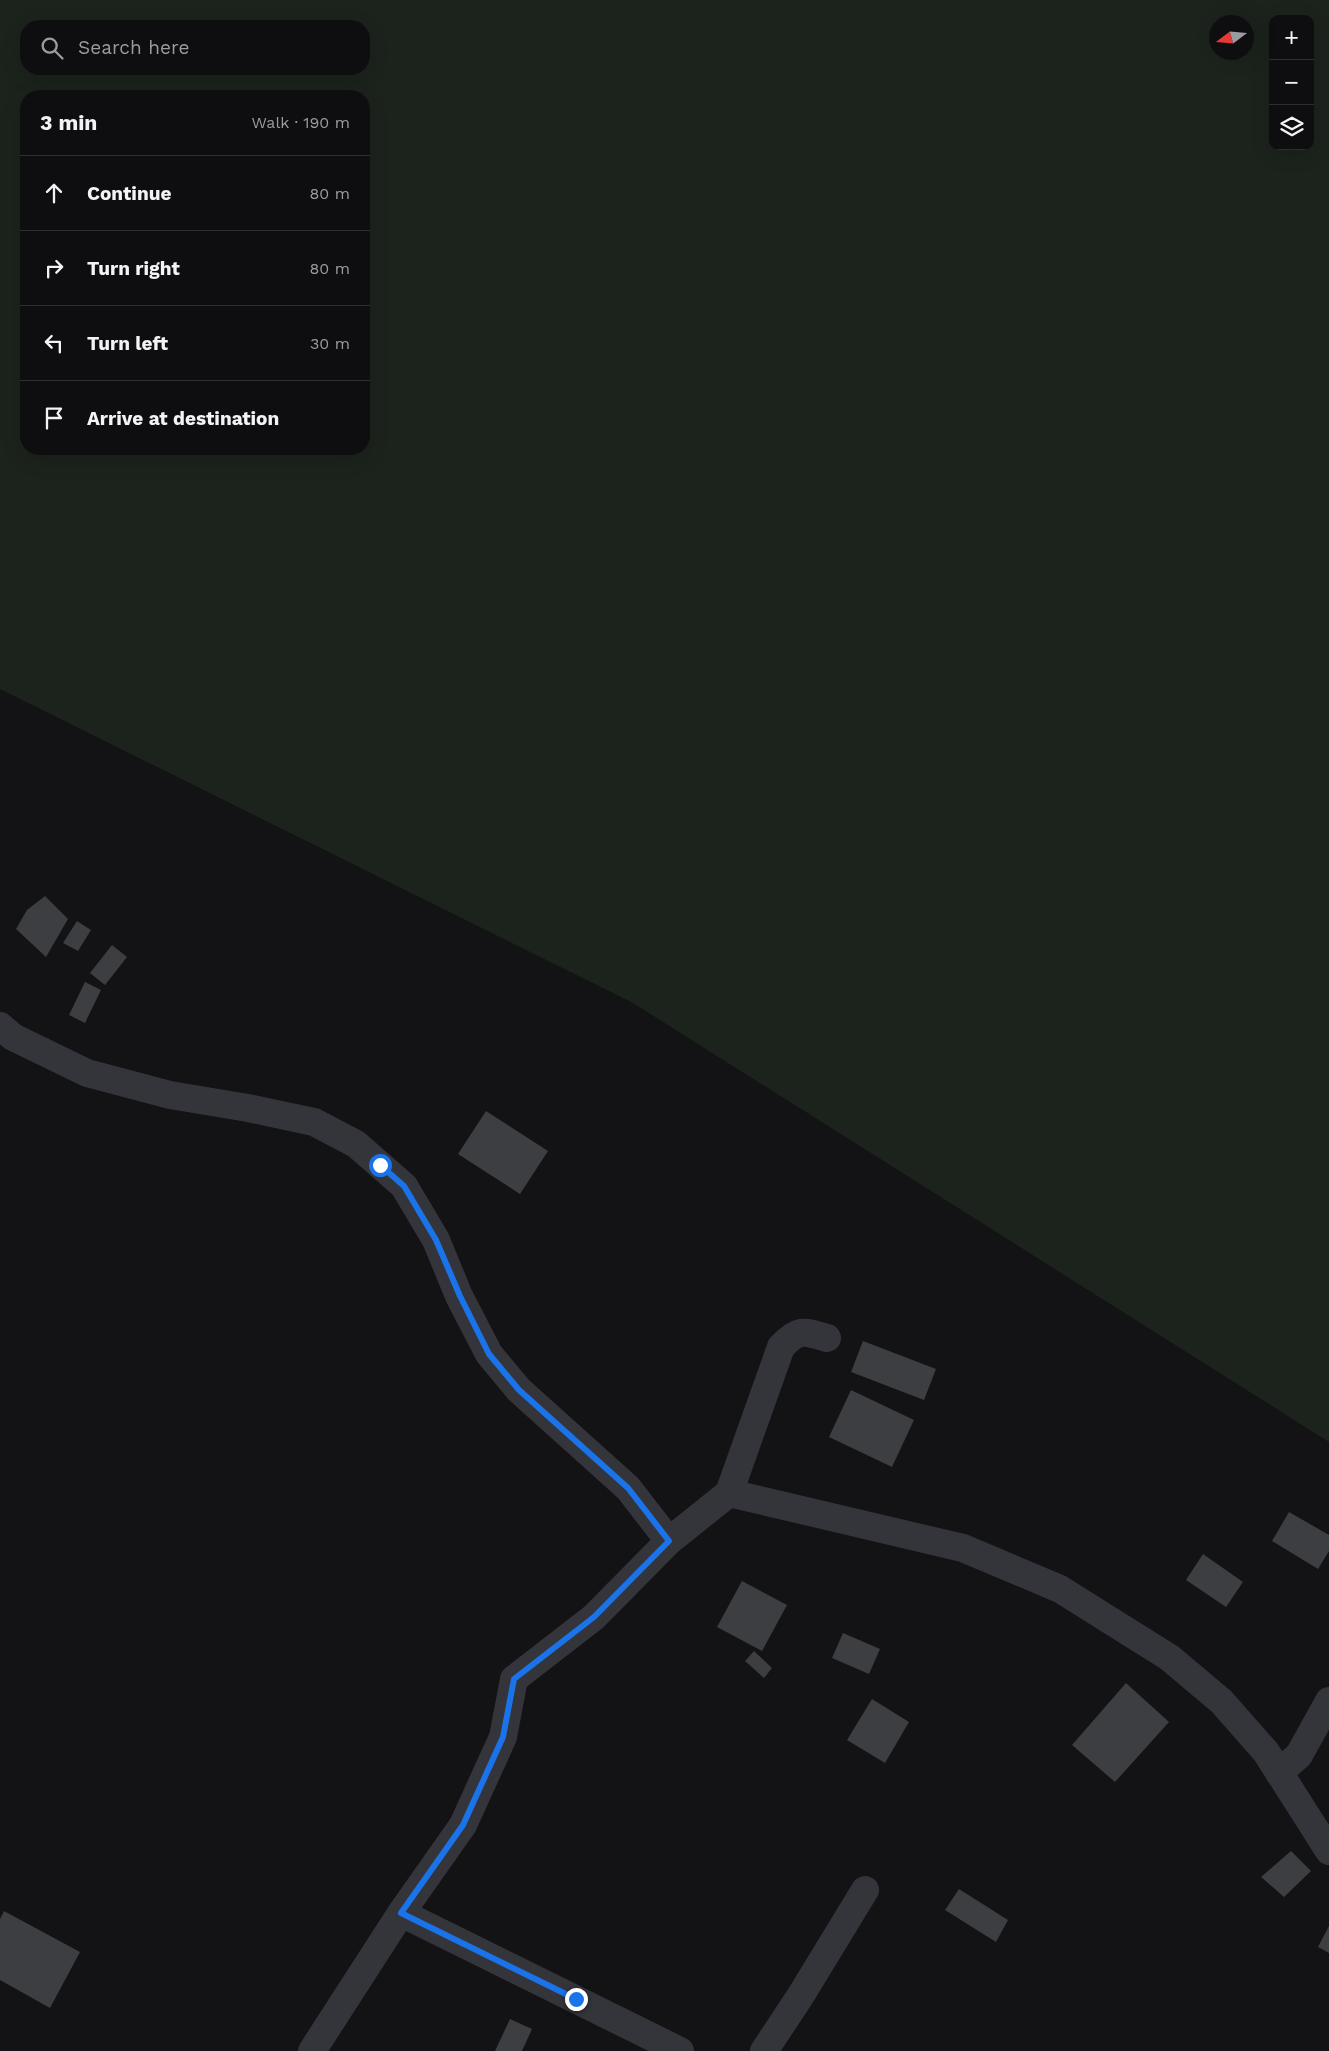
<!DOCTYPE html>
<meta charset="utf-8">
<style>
:root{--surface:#0e0e10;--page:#1c1c1e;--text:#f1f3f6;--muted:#9b9c9f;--line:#2e2e30}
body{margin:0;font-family:"Work Sans",sans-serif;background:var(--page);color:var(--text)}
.controls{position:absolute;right:15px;top:15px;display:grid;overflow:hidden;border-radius:10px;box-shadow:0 5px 20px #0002}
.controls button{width:45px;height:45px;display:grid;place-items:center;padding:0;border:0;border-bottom:1px solid var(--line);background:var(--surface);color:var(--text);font:25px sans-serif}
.compass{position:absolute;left:1209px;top:15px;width:45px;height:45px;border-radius:50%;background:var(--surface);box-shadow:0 5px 20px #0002;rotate:254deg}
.stop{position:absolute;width:15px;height:15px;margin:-11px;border:4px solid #1a73e8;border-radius:50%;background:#fff}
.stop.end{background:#1a73e8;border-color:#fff;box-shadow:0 1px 5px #0008}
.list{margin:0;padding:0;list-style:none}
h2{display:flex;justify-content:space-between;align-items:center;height:65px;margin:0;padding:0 20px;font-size:21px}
h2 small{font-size:16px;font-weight:400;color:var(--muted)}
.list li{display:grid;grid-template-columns:32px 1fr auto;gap:15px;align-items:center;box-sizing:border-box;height:75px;padding:0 20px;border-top:1px solid var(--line)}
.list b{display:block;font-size:19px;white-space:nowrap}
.list em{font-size:16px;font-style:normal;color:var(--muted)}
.icon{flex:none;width:28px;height:28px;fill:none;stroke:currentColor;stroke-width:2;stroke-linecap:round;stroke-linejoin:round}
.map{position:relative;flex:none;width:1329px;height:2051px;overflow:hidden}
.search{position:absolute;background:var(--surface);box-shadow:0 5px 20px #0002;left:20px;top:20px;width:350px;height:55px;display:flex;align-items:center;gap:12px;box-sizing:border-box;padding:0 18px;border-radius:20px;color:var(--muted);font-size:19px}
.panel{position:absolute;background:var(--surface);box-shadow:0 5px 20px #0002;left:20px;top:90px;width:350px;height:365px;border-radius:20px}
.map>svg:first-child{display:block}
.green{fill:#1b231c;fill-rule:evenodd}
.building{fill:#3d3e42}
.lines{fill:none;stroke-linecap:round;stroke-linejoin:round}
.street{stroke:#34353a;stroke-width:28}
.route{stroke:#1a73e8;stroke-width:6}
</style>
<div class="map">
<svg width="1329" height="2051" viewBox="0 0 1329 2051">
<rect width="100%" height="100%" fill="#131315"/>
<path class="green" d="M0,0H1329V1442L633,1003L0,689ZM1273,19H1310V146H1273ZM1216,22H1246V52H1216ZM26,26H364V69H26ZM26,96H364V449H26Z"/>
<path class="building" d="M45,896L68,919L46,957L16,929L27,910Z
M77,921L91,930L78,951L63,943Z
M112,945L127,957L105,985L90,973Z
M85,982L101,990L85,1023L69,1015Z
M486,1111L548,1151L520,1194L458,1154Z
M863,1341L936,1369L924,1400L851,1372Z
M851,1390L914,1420L892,1467L829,1437Z
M1289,1512L1329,1535V1551L1318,1569L1272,1541Z
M1203,1554L1243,1582L1226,1607L1186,1580Z
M742,1581L787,1605L762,1651L717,1627Z
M843,1633L880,1649L869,1674L832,1658Z
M754,1651L772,1668L764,1678L745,1661Z
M1126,1683L1169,1722L1115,1782L1072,1745Z
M872,1699L909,1722L885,1763L847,1740Z
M1291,1851L1311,1871L1284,1897L1261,1877Z
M959,1889L1008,1920L996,1942L945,1910Z
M4,1911L80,1952L50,2008L0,1980V1919Z
M1329,1926V1953L1318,1947Z
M510,2019L532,2029L522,2051H495Z"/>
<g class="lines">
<path class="street" d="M0,1026L13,1037L87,1073L170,1095L248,1108L314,1122L356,1144L404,1186L436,1240L459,1296L489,1354L519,1390L628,1488L669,1541
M729,1493L963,1548L1060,1589L1170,1658L1222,1702L1266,1752L1329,1851
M1279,1773L1299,1755L1329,1701
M401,1913L680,2051
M312,2051L401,1913L463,1825L503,1737L514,1679L594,1617L669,1541L729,1493L781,1347C799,1328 804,1331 827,1338
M764,2051L801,1995L865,1890"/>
</g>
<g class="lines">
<path class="route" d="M380,1165L404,1186L436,1240L460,1296L489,1354L519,1390L628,1488L669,1541L594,1617L514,1679L503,1737L463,1825L401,1913L576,1999"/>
</g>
</svg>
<div class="controls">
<button>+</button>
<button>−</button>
<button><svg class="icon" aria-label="layers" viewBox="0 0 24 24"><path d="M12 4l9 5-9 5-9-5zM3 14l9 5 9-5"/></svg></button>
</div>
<svg class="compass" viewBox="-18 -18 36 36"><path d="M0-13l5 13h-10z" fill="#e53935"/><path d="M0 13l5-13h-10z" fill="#9b9c9f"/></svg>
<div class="stop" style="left:380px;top:1165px"></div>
<div class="stop end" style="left:576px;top:1999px"></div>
<div class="search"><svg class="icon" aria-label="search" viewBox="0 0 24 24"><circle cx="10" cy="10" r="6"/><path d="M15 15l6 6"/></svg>Search here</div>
<section class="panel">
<h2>3 min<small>Walk · 190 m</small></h2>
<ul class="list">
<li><svg class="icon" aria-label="ahead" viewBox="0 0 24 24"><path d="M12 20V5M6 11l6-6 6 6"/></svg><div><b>Continue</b></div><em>80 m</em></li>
<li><svg class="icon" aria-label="right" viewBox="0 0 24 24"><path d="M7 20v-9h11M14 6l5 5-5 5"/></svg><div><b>Turn right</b></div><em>80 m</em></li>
<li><svg class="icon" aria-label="left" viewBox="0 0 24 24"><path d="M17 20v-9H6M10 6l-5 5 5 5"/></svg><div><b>Turn left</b></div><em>30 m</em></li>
<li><svg class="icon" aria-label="arrive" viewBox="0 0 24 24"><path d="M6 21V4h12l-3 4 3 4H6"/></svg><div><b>Arrive at destination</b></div></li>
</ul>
</section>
</div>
